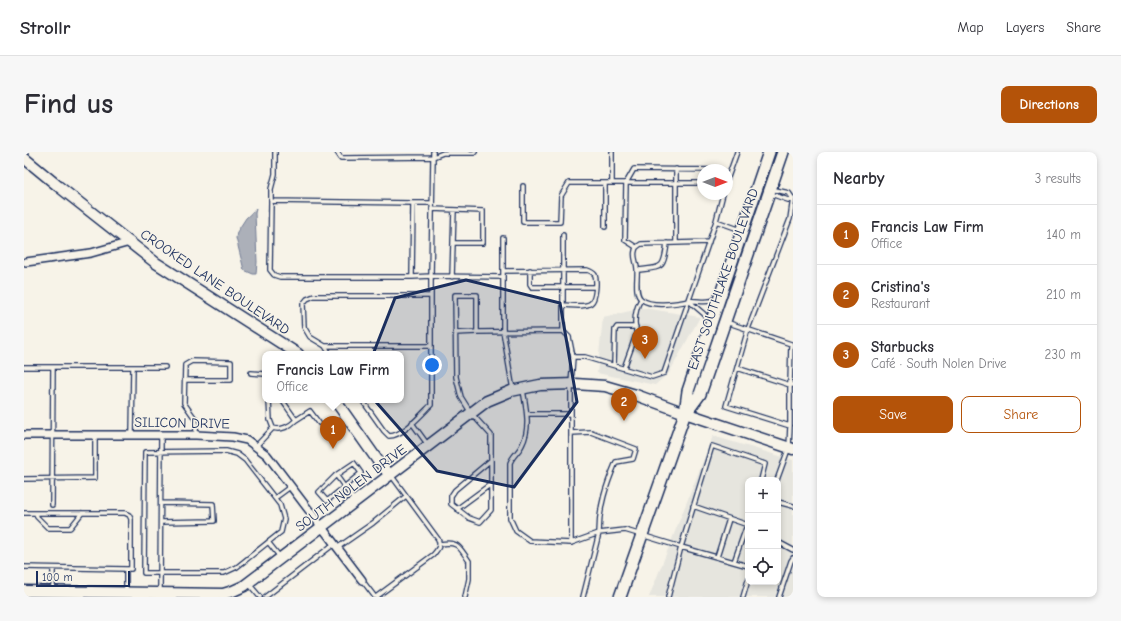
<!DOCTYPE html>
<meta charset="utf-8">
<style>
:root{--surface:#fff;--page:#f7f7f7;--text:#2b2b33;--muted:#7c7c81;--line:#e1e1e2;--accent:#b45309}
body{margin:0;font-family:"Comic Neue",sans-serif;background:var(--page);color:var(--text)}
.controls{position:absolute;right:12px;bottom:12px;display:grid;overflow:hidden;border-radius:8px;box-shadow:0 2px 6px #0003}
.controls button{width:36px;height:36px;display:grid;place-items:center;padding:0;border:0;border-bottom:1px solid var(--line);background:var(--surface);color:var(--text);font:20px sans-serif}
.compass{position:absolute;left:673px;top:12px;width:36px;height:36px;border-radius:50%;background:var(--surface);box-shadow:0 2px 6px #0003;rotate:90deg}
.scale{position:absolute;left:12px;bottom:10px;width:94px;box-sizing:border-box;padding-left:4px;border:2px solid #1b2f5e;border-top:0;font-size:11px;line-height:14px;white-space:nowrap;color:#1b2f5e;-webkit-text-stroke:3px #f7f3e8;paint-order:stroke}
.you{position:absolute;left:408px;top:213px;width:14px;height:14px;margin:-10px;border:3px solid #fff;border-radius:50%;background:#1a73e8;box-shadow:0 0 0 6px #1a73e833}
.badge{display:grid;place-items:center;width:26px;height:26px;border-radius:50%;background:var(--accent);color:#fff;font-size:13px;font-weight:700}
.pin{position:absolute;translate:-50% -33px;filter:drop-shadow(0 1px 2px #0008)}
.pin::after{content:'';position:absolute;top:21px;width:14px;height:12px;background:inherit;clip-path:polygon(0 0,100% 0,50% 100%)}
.popup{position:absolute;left:238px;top:199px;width:142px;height:52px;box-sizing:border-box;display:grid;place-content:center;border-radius:8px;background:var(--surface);filter:drop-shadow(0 1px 3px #0005);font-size:13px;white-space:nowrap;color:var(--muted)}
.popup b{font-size:15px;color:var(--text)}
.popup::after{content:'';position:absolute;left:50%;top:100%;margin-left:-8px;border:8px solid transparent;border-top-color:var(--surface)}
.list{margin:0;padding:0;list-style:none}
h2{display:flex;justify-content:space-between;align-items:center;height:52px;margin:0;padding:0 16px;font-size:17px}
h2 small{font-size:13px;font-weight:400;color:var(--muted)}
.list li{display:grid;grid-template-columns:26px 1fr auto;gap:12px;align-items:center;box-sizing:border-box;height:60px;padding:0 16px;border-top:1px solid var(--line)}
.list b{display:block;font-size:15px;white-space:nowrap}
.list p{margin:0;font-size:13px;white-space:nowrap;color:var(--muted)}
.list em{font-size:13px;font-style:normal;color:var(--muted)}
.actions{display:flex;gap:8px;padding:12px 16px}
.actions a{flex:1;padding:9px 0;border:1px solid var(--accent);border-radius:8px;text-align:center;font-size:14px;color:var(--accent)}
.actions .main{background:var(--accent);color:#fff}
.icon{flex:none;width:22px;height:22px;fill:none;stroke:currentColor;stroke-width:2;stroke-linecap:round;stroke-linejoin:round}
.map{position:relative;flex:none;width:769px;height:445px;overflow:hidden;border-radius:8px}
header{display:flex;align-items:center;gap:24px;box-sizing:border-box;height:56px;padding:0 20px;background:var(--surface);border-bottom:1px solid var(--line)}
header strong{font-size:19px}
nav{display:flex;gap:22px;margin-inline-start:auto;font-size:14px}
.intro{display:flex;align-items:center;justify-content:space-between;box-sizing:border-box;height:96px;padding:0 24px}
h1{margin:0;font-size:28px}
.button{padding:10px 18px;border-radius:8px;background:var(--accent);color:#fff;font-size:14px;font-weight:700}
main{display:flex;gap:24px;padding:0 24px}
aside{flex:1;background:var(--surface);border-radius:8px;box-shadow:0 2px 6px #0003}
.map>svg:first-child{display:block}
.built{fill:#e6e5de;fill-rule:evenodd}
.water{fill:#acb0b9;stroke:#727c95}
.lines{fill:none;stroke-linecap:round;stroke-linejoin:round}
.lane-casing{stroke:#1b2f5e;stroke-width:6}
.street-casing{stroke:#1b2f5e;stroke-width:10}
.secondary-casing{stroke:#1b2f5e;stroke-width:13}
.primary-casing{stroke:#1b2f5e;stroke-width:14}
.lane{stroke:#f7f3e8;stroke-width:3.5}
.street{stroke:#f7f3e8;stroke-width:7}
.secondary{stroke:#f7f3e8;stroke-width:10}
.primary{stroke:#f7f3e8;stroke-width:11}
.marked{fill:#1b2f5e;fill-opacity:0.2;stroke:#1b2f5e;stroke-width:3;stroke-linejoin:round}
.labels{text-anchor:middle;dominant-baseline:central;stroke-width:3;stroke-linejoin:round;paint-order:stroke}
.street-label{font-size:14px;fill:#1b2f5e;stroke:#f7f3e8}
</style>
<header>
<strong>Strollr</strong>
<nav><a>Map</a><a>Layers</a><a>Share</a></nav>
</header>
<div class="intro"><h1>Find us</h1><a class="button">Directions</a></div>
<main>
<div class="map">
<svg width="769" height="445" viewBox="0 0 769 445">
<rect width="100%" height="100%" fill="#f7f3e8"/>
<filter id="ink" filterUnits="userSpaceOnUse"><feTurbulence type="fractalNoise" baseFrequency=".025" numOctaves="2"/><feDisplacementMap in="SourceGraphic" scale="8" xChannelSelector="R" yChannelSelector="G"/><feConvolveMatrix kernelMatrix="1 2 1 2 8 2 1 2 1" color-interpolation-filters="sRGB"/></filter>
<g filter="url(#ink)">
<path class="built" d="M620,156L676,165L645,221L631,233L573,221L579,165Z
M689,284L769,308V445H625ZM724,328H754V430H724Z"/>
<path class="water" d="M232,57L231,61L233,110L232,122H229L220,118L212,86L213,80L222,66Z"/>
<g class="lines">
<defs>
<path id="lane" d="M251,0V22L247,37V49L389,51
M313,0L317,6L409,5L407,124L388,125L389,51H408
M409,0V5L419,1H450L451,0
M703,28L713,0
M588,31V0
M499,34V70H536L537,44L545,31H679
M747,37L765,41L769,47
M747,42L764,48L769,47
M247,49L246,118L250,123L256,125H388
M408,57L459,59V91H429L428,125
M692,69L717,78
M581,75V31
M479,86V179L489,238
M685,90L617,92C614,94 611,95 611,99C609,105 613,111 613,117C614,125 610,141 617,147C628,156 653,151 665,149C675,148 683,152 693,147
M429,91L430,58
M652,91V17
M612,95L601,88L602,31L610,17L696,18
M506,118V132L508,135H571
M614,118C638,115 640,118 643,91
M479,119L563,118C566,119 569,120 571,123C573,129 572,147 567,151C561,156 547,153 539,153V179L545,185L549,205
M666,150L680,162L684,170
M539,153V83
M702,170L767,192L766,233L713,216
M453,180L539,179
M431,181L453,180V143H431L432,225L437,245L447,261L467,283V358L456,370L445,366L427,352V344L431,338L467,308
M301,194H406
M306,202L301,194L286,185L280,175L279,152L283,147L290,144H407
M590,213L591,178L593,175H612
M0,215H141
M600,216L612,183C613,178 611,175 611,170C611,161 613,154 617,147
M227,221L241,222
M161,228H207V210L168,209L161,213L160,251L172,268V283
M499,238C502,256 507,276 498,293C495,300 489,303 486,311V366L492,379L506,389L547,391V232L549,205H561L628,225L640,221L692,69L699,42
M245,248L246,268L249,276
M338,248L360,279L365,284C379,284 397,263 407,253V124L479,125
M504,262H547
M272,268L286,259L295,271
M388,271L404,293
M766,274V233H769
M249,276C257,279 266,274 272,268L258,248
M547,281L567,280L612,297L609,307L592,310C582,334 575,354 575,381L601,378L657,395L688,294L741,312L737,328
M108,283L109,215
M232,294L249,276
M202,299L213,302L221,308L256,353L260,367L257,380L213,415L200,421H120L121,300Z
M330,311L337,321L303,349L295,340L312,323Z
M312,323L330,348
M0,327L71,326V283
M753,328L765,295L766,274L702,254L724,177L766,67L769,46
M251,346L266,335
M754,350L769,354
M28,353L29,215
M669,354L724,373
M433,357L467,332
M0,361H101L105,363L107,367V417H102V440
M12,361L13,365L24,376H46L58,361
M137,370L190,369L189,352L137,351
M244,390L256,405
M754,390L769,398
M547,391L575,381
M416,392C435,389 435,395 445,409V427L441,445
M313,396L349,371L382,344
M693,405L705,367
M710,410L723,373
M0,415L102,417
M338,428L351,445
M225,432L236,445
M29,439V416
M136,440L137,283
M241,445L310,392
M352,445L409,403C414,397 417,394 414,387L367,323
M559,445L575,381
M644,445L657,395L724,414
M719,445L724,428
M755,445L767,409L769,406"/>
<path id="street" d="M2,110L67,101L106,90
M0,283H172L209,285L223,288L243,303L338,428"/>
<path id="secondary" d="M0,6L34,34L132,111L274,202
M311,248L354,309L366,323
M0,439L199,442L209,439L220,434L463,249L487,239L516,233L551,232L581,234L612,243L661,261L769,297"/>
<path id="primary" d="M662,261L676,242L759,0
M596,445L661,261L664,239L745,0"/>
</defs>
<use href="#lane" class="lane-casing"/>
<use href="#street" class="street-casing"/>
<use href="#secondary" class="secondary-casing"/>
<use href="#primary" class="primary-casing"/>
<use href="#lane" class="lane"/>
<use href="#street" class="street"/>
<use href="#secondary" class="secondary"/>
<use href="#primary" class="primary"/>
</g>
</g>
<path class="marked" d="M442,128L536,151L553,250L490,335L413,319L337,233L371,146Z"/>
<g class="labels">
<g class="street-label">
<text transform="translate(699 127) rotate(-71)">EAST SOUTHLAKE BOULEVARD</text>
<text transform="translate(191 130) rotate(34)">CROOKED LANE BOULEVARD</text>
<text transform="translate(158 271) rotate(1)">SILICON DRIVE</text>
<text transform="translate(327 336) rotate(-37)">SOUTH NOLEN DRIVE</text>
</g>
</g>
</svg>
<div class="controls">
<button>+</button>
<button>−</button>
<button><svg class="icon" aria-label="locate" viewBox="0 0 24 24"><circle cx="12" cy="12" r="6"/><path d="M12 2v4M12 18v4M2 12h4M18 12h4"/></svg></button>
</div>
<svg class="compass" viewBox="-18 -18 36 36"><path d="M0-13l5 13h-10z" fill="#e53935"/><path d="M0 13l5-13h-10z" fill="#7c7c81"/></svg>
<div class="scale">100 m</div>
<div class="you"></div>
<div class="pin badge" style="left:309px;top:297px">1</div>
<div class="popup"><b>Francis Law Firm</b>Office</div>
<div class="pin badge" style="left:600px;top:269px">2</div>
<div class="pin badge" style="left:621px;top:207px">3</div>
</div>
<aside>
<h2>Nearby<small>3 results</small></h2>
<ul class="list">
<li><span class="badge">1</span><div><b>Francis Law Firm</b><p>Office</p></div><em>140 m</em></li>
<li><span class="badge">2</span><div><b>Cristina's</b><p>Restaurant</p></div><em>210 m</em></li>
<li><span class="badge">3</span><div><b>Starbucks</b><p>Café · South Nolen Drive</p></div><em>230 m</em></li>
</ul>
<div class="actions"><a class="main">Save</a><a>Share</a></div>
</aside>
</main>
